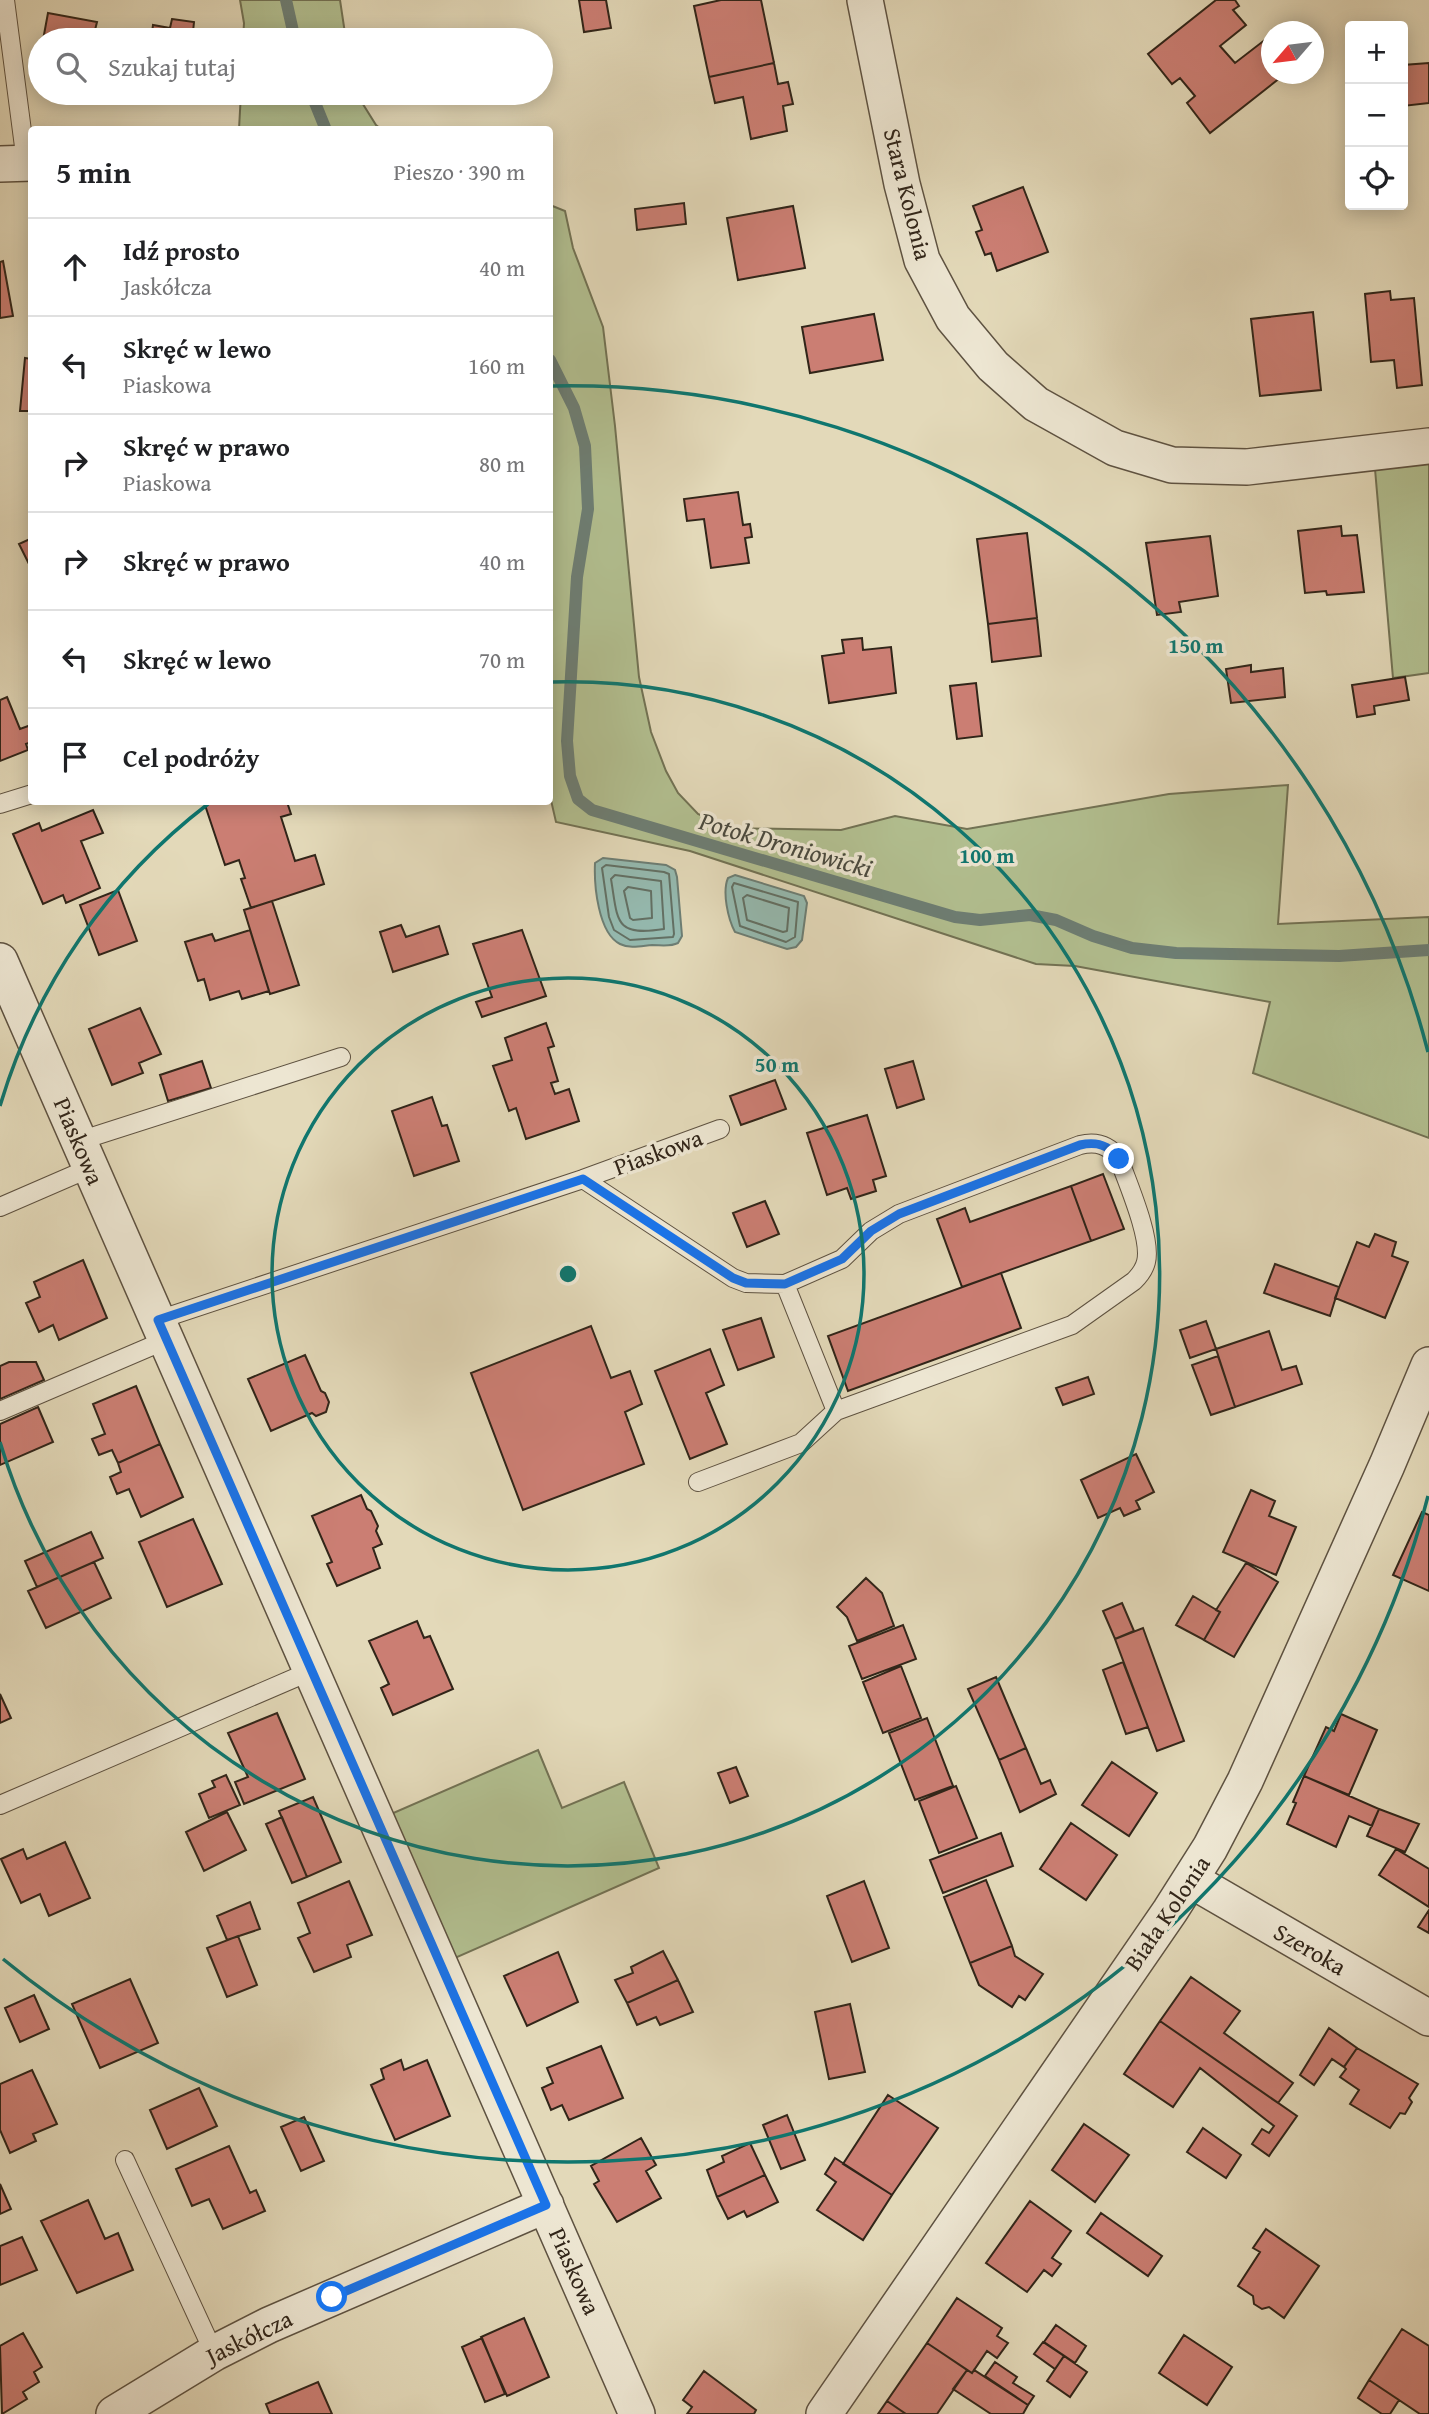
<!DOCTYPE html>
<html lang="pl">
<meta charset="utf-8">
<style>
:root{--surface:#fff;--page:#f2f2f2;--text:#202124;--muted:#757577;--line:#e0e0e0}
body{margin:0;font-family:"Gentium Book Plus",serif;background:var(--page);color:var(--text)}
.controls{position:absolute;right:21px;top:21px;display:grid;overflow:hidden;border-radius:7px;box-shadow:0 4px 18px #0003}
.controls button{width:63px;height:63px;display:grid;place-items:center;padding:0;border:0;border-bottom:2px solid var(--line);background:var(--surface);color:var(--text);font:35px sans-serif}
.compass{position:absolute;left:1261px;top:21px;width:63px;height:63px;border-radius:50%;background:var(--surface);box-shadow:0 4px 18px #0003;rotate:242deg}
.stop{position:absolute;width:21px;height:21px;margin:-16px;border:5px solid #1a73e8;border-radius:50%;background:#fff}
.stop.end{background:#1a73e8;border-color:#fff;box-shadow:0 2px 7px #0008}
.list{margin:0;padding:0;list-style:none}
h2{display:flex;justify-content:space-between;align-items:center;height:91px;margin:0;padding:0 28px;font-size:30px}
h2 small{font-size:23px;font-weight:400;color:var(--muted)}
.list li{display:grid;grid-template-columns:46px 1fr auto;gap:21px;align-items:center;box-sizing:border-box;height:98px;padding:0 28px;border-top:2px solid var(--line)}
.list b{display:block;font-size:26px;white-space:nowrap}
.list p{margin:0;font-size:23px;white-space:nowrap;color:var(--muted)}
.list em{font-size:23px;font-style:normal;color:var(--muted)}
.icon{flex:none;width:38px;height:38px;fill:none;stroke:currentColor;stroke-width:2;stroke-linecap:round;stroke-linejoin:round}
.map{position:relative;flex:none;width:1429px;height:2414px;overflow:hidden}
.search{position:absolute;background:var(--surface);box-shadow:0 4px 18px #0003;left:28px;top:28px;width:525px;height:77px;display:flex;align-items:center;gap:18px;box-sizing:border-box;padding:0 24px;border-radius:38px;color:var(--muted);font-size:26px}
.panel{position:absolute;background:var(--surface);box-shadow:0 4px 18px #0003;left:28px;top:126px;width:525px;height:679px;border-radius:7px}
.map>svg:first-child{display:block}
.green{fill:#b2bf90;stroke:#727254;stroke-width:2}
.water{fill:#95bab0;stroke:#6d7e74;stroke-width:2}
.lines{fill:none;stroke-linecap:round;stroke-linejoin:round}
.shore{stroke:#637064;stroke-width:2}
.stream{stroke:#6d7e74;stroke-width:12}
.building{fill:#cb7e73;stroke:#312519;stroke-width:2}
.service-casing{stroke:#5e5241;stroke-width:20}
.minor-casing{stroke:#5e5241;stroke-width:38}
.service{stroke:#ede6d2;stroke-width:18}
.minor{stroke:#ede6d2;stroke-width:35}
.route{stroke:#1a73e8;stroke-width:9}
.ring{fill:none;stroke:#0f766e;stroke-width:3.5}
.labels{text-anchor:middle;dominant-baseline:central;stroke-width:7;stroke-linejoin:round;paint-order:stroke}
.street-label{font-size:24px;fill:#312519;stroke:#ede6d2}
.water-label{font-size:26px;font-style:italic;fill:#4a4a3f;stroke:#ede6d2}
.centre{fill:#0f766e;stroke:#ede6d2;stroke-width:3.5}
.ring-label{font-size:21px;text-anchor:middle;font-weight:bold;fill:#0f766e;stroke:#ede6d2;stroke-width:7;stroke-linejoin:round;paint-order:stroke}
</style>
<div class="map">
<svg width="1429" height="2414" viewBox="0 0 1429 2414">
<rect width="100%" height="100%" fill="#e3d9b9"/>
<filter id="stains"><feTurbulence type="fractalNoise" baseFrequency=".00286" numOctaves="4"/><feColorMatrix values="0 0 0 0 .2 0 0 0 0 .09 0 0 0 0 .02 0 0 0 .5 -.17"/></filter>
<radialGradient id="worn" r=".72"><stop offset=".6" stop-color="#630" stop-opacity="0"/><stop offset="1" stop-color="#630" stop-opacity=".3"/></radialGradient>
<path class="green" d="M240,0H340L346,40H243L244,23Z
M241,93H356L376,125L381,129H239Z
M550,205L565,211L573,248L603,327L615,426L639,677L651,732L666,771L678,793L698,814L728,828L841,830L895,816L967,829L1169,794L1288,785L1278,924L1429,917V1138L1253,1073L1270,1002L1075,966L1036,964L690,851L556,822L550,796Z
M1429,463V673L1393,678L1375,469Z
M538,1750L562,1808L624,1782L659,1868L455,1958L391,1814Z"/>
<path class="water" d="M603,858L666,865L675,870L677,877L682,936L678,943C670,947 661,945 652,945C641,946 630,949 620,944C598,933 594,885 595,863Z
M735,875L804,896L807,903L802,940L796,947L787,949L735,932C728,919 722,892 728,878Z"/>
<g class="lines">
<path class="shore" d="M606,865L664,872L669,874L674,934L673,937L630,940L614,930L609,917L602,868Z
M615,875L661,881L664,929C614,937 618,921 611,879Z
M734,883L798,902L795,937L786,942L740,926L732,887Z
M628,887L651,891L652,918L633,920L630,918L624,891Z
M747,895L789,908L787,931L783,932L747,920L743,898Z"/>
<path class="stream" d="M286,0L295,40
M311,93L326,130
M550,360L574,408L585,446L588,509L577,577L567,741L570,776L578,799L592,810L955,917L980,920L1030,915L1056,920L1093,936L1132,948L1176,953L1339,956L1429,950"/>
</g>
<path class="building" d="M579,0H606L611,28L584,32Z
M721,0H761L774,63L709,77L694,6Z
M1216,0H1235L1239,6L1233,10L1246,25L1220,46L1235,63L1266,39L1272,46V74H1285L1210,133L1187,103L1195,96L1180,78L1172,84L1148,54Z
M48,13L97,22L95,30L110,34L109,40H43Z
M172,19L194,22L193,32L202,33L201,40H151L153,25L170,28Z
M774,63L778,84L788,82L793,104L783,106L787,131L751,139L743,97L715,103L709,77Z
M1429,63V103L1403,106V65Z
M155,93H192L191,99Z
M1023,187L1048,252L997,271L991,253L985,255L976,232L982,230L973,206Z
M684,203L686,224L637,230L635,209Z
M793,206L805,268L738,280L727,218Z
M3,261L13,316L0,318V262Z
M1390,291L1391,300L1414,298L1422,385L1397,388L1394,360L1371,362L1365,294Z
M1313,312L1321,390L1260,396L1251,319Z
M874,314L883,360L810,373L802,327Z
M25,358L32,359V411H20Z
M738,492L743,525L750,524L752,537L745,538L749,563L711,568L704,519L687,521L684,499Z
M1341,526L1342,536L1357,535L1364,592L1327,595L1326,591L1305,593L1298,531Z
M1027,533L1037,618L988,624L977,539Z
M1210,536L1218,596L1179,602L1181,612L1157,615L1146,543Z
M32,538V570L19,544Z
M1037,618L1041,656L992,662L988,624Z
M862,638L863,650L891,647L896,693L829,703L822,656L844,653L842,640Z
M1251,665V672L1283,668L1285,697L1231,703L1226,669Z
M1405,677L1409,700L1374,706L1375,714L1357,717L1352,685Z
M976,683L982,736L957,739L950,686Z
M7,697L20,729L31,725L32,742L26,744L28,750L0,761V700Z
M204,802H287L291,814L281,817L295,861L315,855L324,884L251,908L241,879L245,878L239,860L225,865Z
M93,810L103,833L81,841L100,888L66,903L63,895L43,904L13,834L39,823L42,831Z
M118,890L137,941L99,955L80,905Z
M272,901L299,985L270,994L244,910Z
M401,925L406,937L439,926L448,954L393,972L380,932Z
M250,930L269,991L242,999L239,991L210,1000L204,979L198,981L185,942L212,934L215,941Z
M522,930L546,996L482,1017L476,1002L492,997L473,944Z
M140,1008L161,1054L139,1063L143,1073L112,1085L89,1029Z
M546,1023L554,1046L548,1048L558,1081L551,1083L555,1094L569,1089L579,1121L526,1139L516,1108L509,1111L493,1066L512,1060L505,1038Z
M202,1061L211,1088L168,1101L160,1075Z
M913,1061L924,1099L897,1108L885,1069Z
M775,1080L786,1109L741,1125L730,1096Z
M432,1097L442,1126L447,1125L459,1161L414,1176L392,1111Z
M867,1115L886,1176L873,1180L876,1191L851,1199L847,1188L827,1195L807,1133Z
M1103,1174L1124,1229L1091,1241L1071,1186Z
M1071,1186L1091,1241L962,1287L937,1219L965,1208L970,1222Z
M765,1201L779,1234L747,1247L733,1213Z
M1375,1234L1396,1242L1392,1256L1408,1262L1385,1318L1335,1298L1357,1242L1369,1247Z
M83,1260L107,1318L59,1340L53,1325L39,1332L26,1303L40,1297L34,1282Z
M1275,1264L1339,1287L1330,1316L1264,1293Z
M1001,1273L1021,1328L848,1391L828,1336Z
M761,1318L774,1357L738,1370L723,1330Z
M1206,1321L1216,1349L1190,1358L1180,1330Z
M591,1326L611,1378L630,1371L642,1404L625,1412L644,1464L523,1510L471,1373Z
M1269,1331L1282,1370L1296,1366L1302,1384L1235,1407L1216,1349Z
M710,1349L724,1385L706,1393L727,1444L690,1459L655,1371Z
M305,1355L321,1391L325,1393L329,1402L326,1412L316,1416L312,1413L271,1431L248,1379Z
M1218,1356L1235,1407L1211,1415L1192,1365Z
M9,1362H36L44,1380L0,1399V1366Z
M1088,1377L1094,1394L1063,1405L1056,1388Z
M136,1386L160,1444L118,1463L112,1450L99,1455L92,1439L105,1434L93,1404Z
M38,1407L53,1442L0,1465V1424Z
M160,1444L183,1497L141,1517L129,1489L117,1494L110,1477L121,1472L118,1463Z
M1136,1454L1154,1492L1136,1501L1140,1509L1124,1516L1120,1508L1098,1518L1081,1480Z
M1251,1490L1275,1501L1269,1516L1296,1527L1276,1575L1223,1552Z
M361,1495L367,1509L371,1511L378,1526L376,1531L382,1544L373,1548L380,1568L337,1586L327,1564L332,1562L312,1516Z
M1422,1512L1429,1515V1591L1393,1575Z
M193,1519L222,1584L167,1607L139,1542Z
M91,1532L103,1558L37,1587L25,1561Z
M94,1562L111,1598L46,1628L28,1591Z
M1246,1563L1278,1582L1234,1657L1204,1640L1220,1612L1216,1610Z
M866,1578L882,1593L894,1626L857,1641L847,1617L837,1607Z
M1193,1596L1220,1612L1204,1640L1176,1625Z
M1122,1603L1134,1631L1115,1639L1103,1611Z
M417,1621L424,1638L430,1636L453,1689L393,1715L381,1688L389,1684L369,1641Z
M903,1625L916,1659L862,1679L849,1646Z
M1143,1628L1184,1741L1157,1751L1115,1639Z
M1123,1662L1148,1727L1126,1734L1103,1670Z
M901,1666L921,1718L883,1733L863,1682Z
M996,1677L1026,1748L999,1760L968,1689Z
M0,1694L11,1718L0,1723Z
M277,1713L305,1779L244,1804L235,1782L248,1777L228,1733Z
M1341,1714L1377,1730L1349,1795L1304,1776L1326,1727L1334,1731Z
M927,1718L953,1786L915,1800L889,1733Z
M1026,1748L1041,1784L1050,1780L1056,1794L1020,1812L999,1760Z
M1112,1762L1157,1793L1129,1836L1082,1805Z
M736,1767L748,1796L730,1803L718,1773Z
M226,1775L240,1805L209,1818L199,1794L215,1787L212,1781Z
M1304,1776L1379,1809L1372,1826L1349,1816L1336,1847L1287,1824L1296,1803L1293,1802Z
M956,1786L977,1838L939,1853L919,1801Z
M313,1797L341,1862L307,1877L279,1811Z
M1379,1809L1419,1824L1405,1852L1367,1836Z
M227,1812L246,1850L204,1871L186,1832Z
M282,1817L307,1877L292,1883L266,1824Z
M1071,1823L1117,1855L1086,1900L1040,1869Z
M1001,1833L1013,1866L943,1893L930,1860Z
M65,1842L90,1898L49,1916L40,1894L21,1903L1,1859L23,1849L27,1859Z
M1396,1849L1429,1869V1907L1379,1875Z
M986,1880L1012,1946L970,1963L944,1897Z
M349,1881L372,1935L347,1945L351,1957L314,1972L298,1938L310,1933L298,1903Z
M864,1881L889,1948L852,1962L827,1896Z
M250,1902L260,1929L227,1940L217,1916Z
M1429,1910V1933L1418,1927Z
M238,1936L257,1985L227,1997L207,1948Z
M1012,1946L1015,1956L1043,1974L1025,2000L1019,1996L1012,2007L979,1985L970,1963Z
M663,1951L678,1980L627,2003L615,1980L633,1973L631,1967Z
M558,1952L578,2002L527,2026L504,1976Z
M1191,1977L1240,2011L1224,2033L1293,2083L1278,2103L1160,2021Z
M130,1979L158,2043L100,2068L72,2004Z
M678,1980L693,2012L660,2025L656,2017L637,2025L627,2003Z
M34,1995L49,2029L20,2042L5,2008Z
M850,2004L865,2072L829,2079L815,2012Z
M1160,2021L1297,2116L1269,2156L1252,2144L1262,2129L1269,2133L1274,2126L1200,2068L1173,2107L1124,2074Z
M1329,2028L1357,2048L1344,2067L1332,2059L1314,2085L1300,2075Z
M601,2046L623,2098L569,2120L562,2105L551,2110L542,2088L553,2083L547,2068Z
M1357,2048L1418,2084L1409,2098L1412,2102L1405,2114L1400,2113L1390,2128L1350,2104L1359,2090L1340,2077L1346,2069L1344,2067Z
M401,2060L404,2070L427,2060L450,2116L395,2140L371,2085L384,2079L381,2069Z
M32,2070L57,2124L33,2134L36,2141L10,2153L0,2130V2084Z
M199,2088L217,2126L167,2149L150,2110Z
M888,2095L938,2128L892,2195L843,2164Z
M787,2115L805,2160L781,2169L763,2125Z
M304,2117L324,2161L301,2171L281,2127Z
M1084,2124L1129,2155L1095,2202L1052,2170Z
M1203,2128L1241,2155L1226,2178L1187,2152Z
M641,2138L656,2165L646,2171L661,2198L617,2222L594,2184L599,2181L591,2166Z
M750,2143L765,2175L717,2197L707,2170L724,2162L722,2156Z
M229,2146L250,2193L256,2190L265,2211L223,2229L209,2199L192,2206L176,2169Z
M835,2158L892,2195L863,2240L817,2210L836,2182L825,2174Z
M765,2175L778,2202L747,2217L744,2211L728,2219L717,2197Z
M0,2184L11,2209L0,2214Z
M88,2200L105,2239L118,2233L133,2270L77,2293L41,2221Z
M1030,2201L1071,2231L1052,2258L1061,2264L1052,2276L1044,2270L1027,2292L986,2263Z
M1101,2213L1162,2256L1148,2276L1087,2233Z
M1266,2229L1319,2266L1284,2318L1269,2307L1262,2309L1254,2304L1253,2296L1238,2286L1260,2252L1253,2248Z
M22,2237L37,2270L0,2285V2246Z
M957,2298L1002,2328L997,2336L1008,2343L997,2358L987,2351L972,2373L927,2343Z
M524,2318L549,2377L507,2396L481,2337Z
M1056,2325L1086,2346L1075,2363L1044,2342Z
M1402,2329L1429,2346V2414H1420L1369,2380Z
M23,2333L42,2367L34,2372L39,2382L23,2392L27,2399L2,2414L0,2346Z
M1184,2335L1232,2367L1207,2405L1159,2373Z
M482,2338L505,2394L485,2402L462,2347Z
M1043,2342L1064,2356L1055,2369L1034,2354Z
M927,2343L967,2370L937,2414H906L887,2401Z
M1064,2356L1087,2372L1070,2397L1047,2381Z
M995,2362L1017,2377L1013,2383L1034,2396L1028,2405L985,2376Z
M967,2370L972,2373L974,2370L1028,2405L1023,2414H991L953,2389Z
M704,2371L756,2410L754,2414H687L692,2407L683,2400Z
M1369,2380L1399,2400L1390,2414H1382L1358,2398Z
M318,2382L332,2414H270L266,2404Z
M887,2401L906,2414H878Z"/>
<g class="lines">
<defs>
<path id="service" d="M5,0L26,162
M0,804L32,794
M79,1141L341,1057
M583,1179L733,1278L746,1283L785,1284L842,1259L871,1231L899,1214L1080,1145C1097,1141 1109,1145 1119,1159C1128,1184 1152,1239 1146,1262C1144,1270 1139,1276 1134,1281L1072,1325L836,1411L785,1284
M0,1207L90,1168
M158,1320L583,1179L720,1129
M0,1411L166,1340
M698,1482L801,1443L836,1411
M0,1805L311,1671
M125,2160L214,2353"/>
<path id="minor" d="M865,0L902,184L922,260L953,318L993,366L1036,404L1115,448L1172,465L1247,467L1429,446
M0,164L32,163
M0,961L637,2414
M1191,1880L1429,2018
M114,2414L214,2353L269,2325L546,2205
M824,2414L1170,1911L1210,1848L1245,1781L1387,1465L1429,1365"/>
</defs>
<use href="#service" class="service-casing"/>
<use href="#minor" class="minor-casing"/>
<use href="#service" class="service"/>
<use href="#minor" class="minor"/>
</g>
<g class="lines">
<path class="route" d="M332,2297L546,2205L158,1320L583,1179L733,1278L746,1283L785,1284L842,1259L871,1231L899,1214L1080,1145C1097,1141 1109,1145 1119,1159"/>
</g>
<g class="ring">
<circle cx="568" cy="1274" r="296"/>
<path d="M0 1106A592 592 0 0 1 208 804M553 682A592 592 0 1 1 0 1442"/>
<path d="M1428 1496A888 888 0 0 1 3 1959M553 386A888 888 0 0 1 1428 1052"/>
</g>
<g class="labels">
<g class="street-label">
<text transform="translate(908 194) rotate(76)">Stara Kolonia</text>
<text transform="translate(79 1141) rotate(67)">Piaskowa</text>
<text transform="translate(658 1152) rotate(-20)">Piaskowa</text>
<text transform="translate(1167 1913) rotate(-56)">Biała Kolonia</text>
<text transform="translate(1310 1949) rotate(30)">Szeroka</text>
<text transform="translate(575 2271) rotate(66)">Piaskowa</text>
<text transform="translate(249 2337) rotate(-26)">Jaskółcza</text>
</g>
<g class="water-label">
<text transform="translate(786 844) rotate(16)">Potok Droniowicki</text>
</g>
</g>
<circle cx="568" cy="1274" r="10" class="centre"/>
<g class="ring-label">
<text x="1196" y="653">150 m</text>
<text x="987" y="863">100 m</text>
<text x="777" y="1072">50 m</text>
</g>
<rect width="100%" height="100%" filter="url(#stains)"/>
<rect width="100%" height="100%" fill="url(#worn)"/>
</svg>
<div class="controls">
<button>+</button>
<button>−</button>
<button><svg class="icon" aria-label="locate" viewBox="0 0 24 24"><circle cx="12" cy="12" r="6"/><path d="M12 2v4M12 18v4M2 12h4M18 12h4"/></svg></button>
</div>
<svg class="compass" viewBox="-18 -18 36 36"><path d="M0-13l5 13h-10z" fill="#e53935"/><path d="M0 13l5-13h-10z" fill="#757577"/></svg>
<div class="stop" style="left:332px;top:2297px"></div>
<div class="stop end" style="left:1119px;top:1159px"></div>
<div class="search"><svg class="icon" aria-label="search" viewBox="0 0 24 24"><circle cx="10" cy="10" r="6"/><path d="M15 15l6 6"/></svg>Szukaj tutaj</div>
<section class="panel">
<h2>5 min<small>Pieszo · 390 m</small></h2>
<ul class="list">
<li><svg class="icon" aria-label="ahead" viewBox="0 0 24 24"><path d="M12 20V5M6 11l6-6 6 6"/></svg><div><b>Idź prosto</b><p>Jaskółcza</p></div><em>40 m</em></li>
<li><svg class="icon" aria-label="left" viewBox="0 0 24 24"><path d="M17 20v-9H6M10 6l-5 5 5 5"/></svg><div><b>Skręć w lewo</b><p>Piaskowa</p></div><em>160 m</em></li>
<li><svg class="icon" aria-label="right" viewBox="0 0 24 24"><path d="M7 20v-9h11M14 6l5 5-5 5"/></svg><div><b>Skręć w prawo</b><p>Piaskowa</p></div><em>80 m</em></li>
<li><svg class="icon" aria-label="right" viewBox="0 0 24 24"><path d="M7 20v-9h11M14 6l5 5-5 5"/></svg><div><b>Skręć w prawo</b></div><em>40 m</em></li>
<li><svg class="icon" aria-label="left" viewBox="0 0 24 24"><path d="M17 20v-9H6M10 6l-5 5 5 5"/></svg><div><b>Skręć w lewo</b></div><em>70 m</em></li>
<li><svg class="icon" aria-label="arrive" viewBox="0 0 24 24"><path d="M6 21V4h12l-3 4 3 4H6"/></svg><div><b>Cel podróży</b></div></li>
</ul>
</section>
</div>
